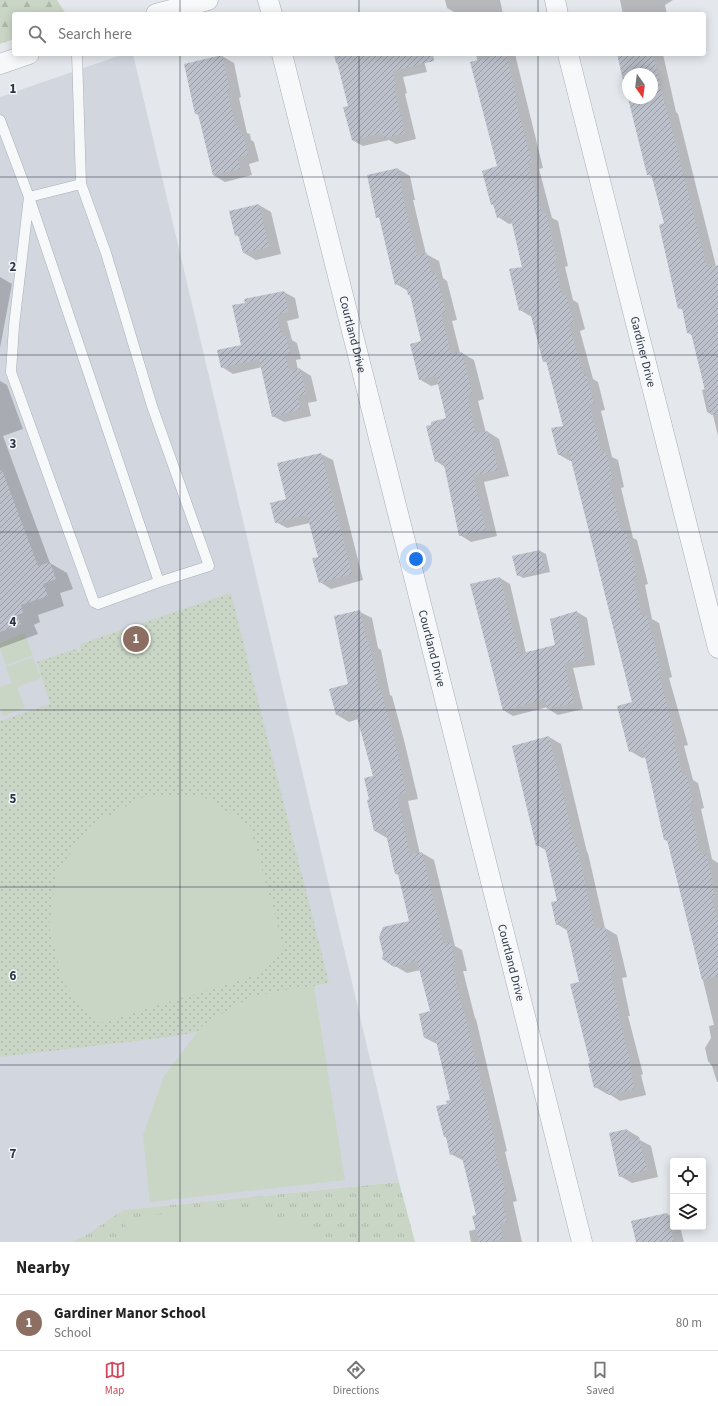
<!DOCTYPE html>
<style>
:root{--surface:#fff;--page:#f6f6f6;--text:#222;--muted:#767676;--line:#e0e0e0;--accent:#d1495b}
body{margin:0;font-family:"Source Sans 3",sans-serif;background:var(--page);color:var(--text)}
.controls{position:absolute;right:12px;bottom:12px;display:grid;overflow:hidden;border-radius:4px;box-shadow:0 2px 10px #0003}
.controls button{width:36px;height:36px;display:grid;place-items:center;padding:0;border:0;border-bottom:1px solid var(--line);background:var(--surface);color:var(--text);font:20px sans-serif}
.compass{position:absolute;left:622px;top:68px;width:36px;height:36px;border-radius:50%;background:var(--surface);box-shadow:0 2px 10px #0003;rotate:166deg}
.you{position:absolute;left:416px;top:559px;width:14px;height:14px;margin:-10px;border:3px solid #fff;border-radius:50%;background:#1a73e8;box-shadow:0 0 0 6px #1a73e833}
.badge{display:grid;place-items:center;width:26px;height:26px;border-radius:50%;background:var(--accent);color:#fff;font-size:13px;font-weight:700}
.pin{position:absolute;translate:-50% -50%;border:2px solid #fff;box-shadow:0 1px 4px #0006}
.list{margin:0;padding:0;list-style:none}
h2{display:flex;justify-content:space-between;align-items:center;height:52px;margin:0;padding:0 16px;font-size:17px}
h2 small{font-size:13px;font-weight:400;color:var(--muted)}
.list li{display:grid;grid-template-columns:26px 1fr auto;gap:12px;align-items:center;box-sizing:border-box;height:56px;padding:0 16px;border-top:1px solid var(--line)}
.list b{display:block;font-size:15px;white-space:nowrap}
.list p{margin:0;font-size:13px;white-space:nowrap;color:var(--muted)}
.list em{font-size:13px;font-style:normal;color:var(--muted)}
.icon{flex:none;width:22px;height:22px;fill:none;stroke:currentColor;stroke-width:2;stroke-linecap:round;stroke-linejoin:round}
.map{position:relative;flex:none;width:718px;height:1242px;overflow:hidden}
.search{position:absolute;background:var(--surface);box-shadow:0 2px 10px #0003;left:12px;right:12px;top:12px;height:44px;display:flex;align-items:center;gap:10px;box-sizing:border-box;padding:0 14px;border-radius:4px;color:var(--muted);font-size:15px}
.sheet{height:108px;background:var(--surface)}
nav{display:flex;justify-content:space-around;align-items:center;box-sizing:border-box;height:56px;border-top:1px solid var(--line);background:var(--surface);font-size:11px;color:var(--muted)}
nav a{display:grid;justify-items:center;gap:2px}
nav .on{color:var(--accent)}
.map>svg:first-child{display:block}
.built{fill:#d2d6de}
.grass{fill:url(#grass-dots)}
.forest{fill:url(#forest-firs)}
.park{fill:url(#park-tufts)}
.pitch{fill:#c9d6c5}
.shadow{fill:#0003}
.building{fill:url(#building-hatch)}
.lines{fill:none;stroke-linecap:round;stroke-linejoin:round}
.lane-casing{stroke:#a9aeb7;stroke-width:11}
.street-casing{stroke:#a9aeb7;stroke-width:21}
.lane{stroke:#f7f8fa;stroke-width:10}
.street{stroke:#f7f8fa;stroke-width:20}
.grid{fill:none;stroke:#2b3445;stroke-width:1;stroke-opacity:0.55}
.labels{text-anchor:middle;dominant-baseline:central;stroke-width:3;stroke-linejoin:round;paint-order:stroke}
.street-label{font-size:12px;fill:#2b3445;stroke:#f4f6f9}
.grid-label{font-size:13px;text-anchor:middle;font-weight:bold;fill:#2b3445;stroke:#f4f6f9;stroke-width:3;stroke-linejoin:round;paint-order:stroke}
</style>
<div class="map">
<svg width="718" height="1242" viewBox="0 0 718 1242">
<defs>
<pattern id="grass-dots" width="8" height="8" patternUnits="userSpaceOnUse"><rect width="8" height="8" fill="#c9d6c5"/><path d="M2 2h.1M6 6h.1" fill="none" stroke="#adb8ab" stroke-width="1.8" stroke-linecap="round"/></pattern>
<pattern id="forest-firs" width="22" height="20" patternUnits="userSpaceOnUse"><rect width="22" height="20" fill="#c9d6c5"/><path d="M5 1l3.5 6h-7zM16 11l3.5 6h-7z" fill="#adb8ab"/></pattern>
<pattern id="park-tufts" width="24" height="20" patternUnits="userSpaceOnUse"><rect width="24" height="20" fill="#c9d6c5"/><path d="M3 7l-1-3M5 7V3M7 7l1-3M15 17l-1-3M17 17v-4M19 17l1-3" fill="none" stroke="#adb8ab"/></pattern>
<pattern id="building-hatch" width="6" height="6" patternUnits="userSpaceOnUse"><rect width="6" height="6" fill="#bbc0ca"/><path d="M-1 1l2-2M0 6l6-6M5 7l2-2" fill="none" stroke="#989da6"/></pattern>
</defs>
<rect width="100%" height="100%" fill="#e4e7ec"/>
<path class="built" d="M124,54H133L399,1182L124,1210L88,1234L71,1242H0V97Z"/>
<path class="grass" d="M231,593L329,983L314,986L253,996L202,1026L197,1032L169,1037L0,1057V721L50,704L37,662L76,649L79,652L81,651L80,644Z"/>
<path class="forest" d="M0,0H57L66,14H14V39L0,44Z"/>
<path class="park" d="M399,1182L415,1242H71L88,1234L123,1210Z"/>
<path class="pitch" d="M24,633L33,655L6,665L0,648V643Z
M33,657L41,678L17,687L25,708L3,716L0,708V687L12,683L6,667Z
M146,796H202L250,826L283,945L263,973L97,1024L63,982L49,926L57,872L91,825Z
M314,986L345,1180L150,1202L143,1135L164,1076L202,1026L253,996Z
M239,1208L300,1223L322,1242H129L124,1220L177,1212Z"/>
<path class="shadow" d="M445,0H500L503,14H466V13L458,14L447,8Z
M620,0H673L665,5L667,14H623Z
M366,12L370,14H357Z
M334,54H422L427,72L403,77L407,93L405,94L416,139L396,144L389,140L363,146L352,140L349,107L339,64L336,63Z
M476,54H515L543,168L539,169L552,218L558,221L568,266L565,267L573,300L578,303L585,329L580,331L593,379L598,382L605,410L601,411L612,457L618,460L624,487L621,488L633,538L637,540L648,584L645,585L652,619L659,623L672,677L669,678L688,745L684,746L693,780L698,783L704,808L701,809L712,859L718,863V1082H717L712,1066L708,1061L705,1048L711,1038L709,1026L714,1025L669,842L665,840L646,757L642,758L630,751L633,703L573,460L570,461L558,454L564,426L548,363L544,361L532,317L520,310L523,267L513,223L509,224L498,217L495,206L492,204L499,167Z
M618,54H663L676,112L678,114L716,266H718V436L713,415L707,412L702,390L705,389L692,335L688,333L683,310L679,308L665,224L653,177L648,174L629,98H652V74H628V94Z
M222,56L234,63L241,97L239,98L247,133L250,134L251,140L254,142L259,161L249,164L252,175L225,182L213,175L200,116L196,114Z
M398,169L410,176L415,200H413L426,254L439,261L443,278L447,281L457,320L452,321L460,353H462L474,360L484,399L478,401L486,433L488,432L499,439L509,476L484,482L497,536L471,542L460,535L445,467L436,461L447,419L439,384L431,386L419,379L423,342L411,296L409,295L408,291L396,284L381,219L377,217Z
M259,205L271,212L281,254L256,260L244,253L240,237L236,235Z
M0,277L12,284L0,348Z
M284,292L295,298L299,318L287,321L292,340L297,343L301,359L296,360L298,370L300,369L311,376L317,401L308,403L311,416L284,422L273,416L262,367L233,374L222,367L242,346L246,304Z
M0,381L7,385L23,429L3,436L50,563L67,573L73,589L60,593L64,606L38,615L40,622L34,625L38,634L0,648Z
M321,454L333,460L363,580L331,589L320,582L319,558L310,523L287,528L276,522L287,500L278,464Z
M540,551L546,554L550,572L523,578L518,575Z
M500,578L510,584L526,653L556,646L551,620L577,612L587,618L595,665L573,668L583,709L558,715L548,709V707L513,716L503,710Z
M360,612L372,618L378,648L381,650L390,695L392,696L404,740L418,799L408,801L420,854L422,853L434,860L455,946L462,950L467,971H463L475,1018L476,1019L507,1151L505,1152L517,1201L513,1202L522,1242H471L469,1231L477,1229V1216L464,1161L451,1154L438,1107L448,1104L451,1101L437,1044L425,1038L431,1012L421,970L407,973L395,966L410,922L400,876L396,874L387,838L375,831L368,800H370L374,777L358,719L349,722L337,715L349,685Z
M549,737L561,744L587,852L588,853L605,928L617,935L627,977L622,978L630,1016H628L643,1074L641,1075L646,1095L620,1101L609,1094H607L595,1087L580,983L568,931L557,924L558,901L547,851L537,845Z
M627,1130L639,1137L640,1140L651,1146L658,1177L632,1183L620,1176Z
M667,1214L673,1217V1227H680L684,1242H637Z"/>
<path class="building" d="M335,54H433L434,61L393,71L396,87L394,88L405,133L384,138L383,133L352,140L343,107L348,106Z
M501,54H506L517,99H515L532,162L528,163L542,214L546,213L557,260H554L562,296L566,295L574,323L569,324L583,375L586,374L594,403L589,404L602,453L606,452L613,480L609,481L622,533L626,532L637,578L633,579L642,616L647,615L661,671H658L676,739L673,740L683,776L687,775L693,802L689,803L701,855L706,854L713,881H711L715,897L712,898L718,920V976L702,980L667,840H664L643,748L629,752L617,706L632,702L569,452L558,455L551,428L563,426L546,361L543,362L529,308L519,311L509,269L522,267L510,215L497,218L493,204L491,205L482,171L497,166L470,62Z
M617,54H653L665,106H666L707,267L718,265V414L711,415L691,333H687L682,308L678,309L659,225L664,223L651,174L647,175L628,98H652V74H628V98L627,93H626Z
M222,55L230,90L227,91L236,127L238,126L240,135L243,134L248,155L237,157L240,169L213,175L198,114H195L184,64Z
M398,168L403,193H402L417,256L427,253L432,274L436,273L446,313L441,314L451,354L462,352L472,393L467,394L476,434L488,431L498,470L473,476L486,530L459,536L443,460L435,462L426,426L431,425V422L446,418L436,376L419,380L410,344L421,341L410,295H408L405,283L395,285L379,217L376,218L367,175Z
M259,204L269,247L243,253L238,235L235,236L229,211Z
M284,291L288,312L277,315L282,337L286,336L290,353L285,354L289,371L300,368L306,394L297,397L301,409L272,417L259,359L221,368L217,350L241,345L232,305L245,303L244,299Z
M321,453L352,574L319,583L312,558L318,557L307,515L275,523L270,503L286,499L277,463Z
M2,470L38,566L50,562L56,579L43,584L48,596L21,605L23,613L17,615L21,624L0,632V471Z
M540,550L545,569L517,576L512,556Z
M500,577L519,654L555,645L550,619L577,611L585,659L564,663L574,703L547,709L545,699L503,711L470,584Z
M360,610L367,642H369L379,688H380L393,732L406,793L397,795L410,855L422,852L444,944L451,942L455,964L452,965L463,1011H464L496,1145H493L506,1194L501,1195L507,1222L500,1224L503,1239L489,1242H479L472,1216L476,1215L461,1153L450,1155L446,1137H444L436,1106L447,1104L446,1101L450,1100L435,1036L424,1038L419,1014L430,1011L417,961L394,967L382,959L383,954L379,937L383,927L409,921L398,874H395L385,829L374,831L367,800L369,799L364,778L373,776L355,710L336,715L329,689L348,684L334,616Z
M549,736L575,845H577L595,929L605,927L615,971L610,972L619,1010H617L632,1068H630L635,1089L608,1095L606,1085L594,1088L588,1063H590L570,984L579,982L565,923L556,925L551,902L557,901L544,844L536,846L512,746Z
M627,1129L630,1141L639,1138L647,1170L619,1177L609,1133Z
M667,1213L674,1242H636L631,1221Z"/>
<g class="lines">
<defs>
<path id="lane" d="M77,54L81,184L106,253L152,406L209,566L159,582
M0,120L29,197L159,582L98,604L94,602L11,372L14,326L29,197
M29,197L81,184"/>
<g id="street">
<path d="M268,0L272,14"/>
<path d="M555,0L558,14"/>
<path d="M156,14L208,0"/>
<path id="s1" d="M282,54L582,1242"/>
<path id="s2" d="M568,54L718,648"/>
<path d="M0,64L29,54"/>
</g>
</defs>
<use href="#lane" class="lane-casing"/>
<use href="#street" class="street-casing"/>
<use href="#lane" class="lane"/>
<use href="#street" class="street"/>
</g>
<path class="grid" d="M180,0V14M359,0V14M538,0V14M180,54V1242M359,54V1242M538,54V1242M0,177H718M0,355H718M0,532H718M0,710H718M0,887H718M0,1065H718"/>
<g class="labels">
<g class="street-label">
<text stroke="none"><textPath href="#s1" startOffset="289">Courtland Drive</textPath></text>
<text stroke="none"><textPath href="#s2" startOffset="307">Gardiner Drive</textPath></text>
<text stroke="none"><textPath href="#s1" startOffset="613">Courtland Drive</textPath></text>
<text stroke="none"><textPath href="#s1" startOffset="937">Courtland Drive</textPath></text>
</g>
</g>
<g class="grid-label">
<text x="13" y="93">1</text>
<text x="13" y="271">2</text>
<text x="13" y="448">3</text>
<text x="13" y="626">4</text>
<text x="13" y="803">5</text>
<text x="13" y="980">6</text>
<text x="13" y="1158">7</text>
</g>
</svg>
<div class="controls">
<button><svg class="icon" aria-label="locate" viewBox="0 0 24 24"><circle cx="12" cy="12" r="6"/><path d="M12 2v4M12 18v4M2 12h4M18 12h4"/></svg></button>
<button><svg class="icon" aria-label="layers" viewBox="0 0 24 24"><path d="M12 4l9 5-9 5-9-5zM3 14l9 5 9-5"/></svg></button>
</div>
<svg class="compass" viewBox="-18 -18 36 36"><path d="M0-13l5 13h-10z" fill="#e53935"/><path d="M0 13l5-13h-10z" fill="#767676"/></svg>
<div class="you"></div>
<div class="pin badge" style="left:136px;top:639px;background:#8d6e63">1</div>
<div class="search"><svg class="icon" aria-label="search" viewBox="0 0 24 24"><circle cx="10" cy="10" r="6"/><path d="M15 15l6 6"/></svg>Search here</div>
</div>
<section class="sheet">
<h2>Nearby<small></small></h2>
<ul class="list">
<li><span class="badge" style="background:#8d6e63">1</span><div><b>Gardiner Manor School</b><p>School</p></div><em>80 m</em></li>
</ul>
</section>
<nav>
<a class="on"><svg class="icon" aria-label="map" viewBox="0 0 24 24"><path d="M3 6l6-2 6 2 6-2v14l-6 2-6-2-6 2zM9 4v14M15 6v14"/></svg>Map</a>
<a><svg class="icon" aria-label="directions" viewBox="0 0 24 24"><path d="M12 3l9 9-9 9-9-9zM9 14v-3h6M13 9l2 2-2 2"/></svg>Directions</a>
<a><svg class="icon" aria-label="saved" viewBox="0 0 24 24"><path d="M7 4h10v16l-5-4-5 4z"/></svg>Saved</a>
</nav>
